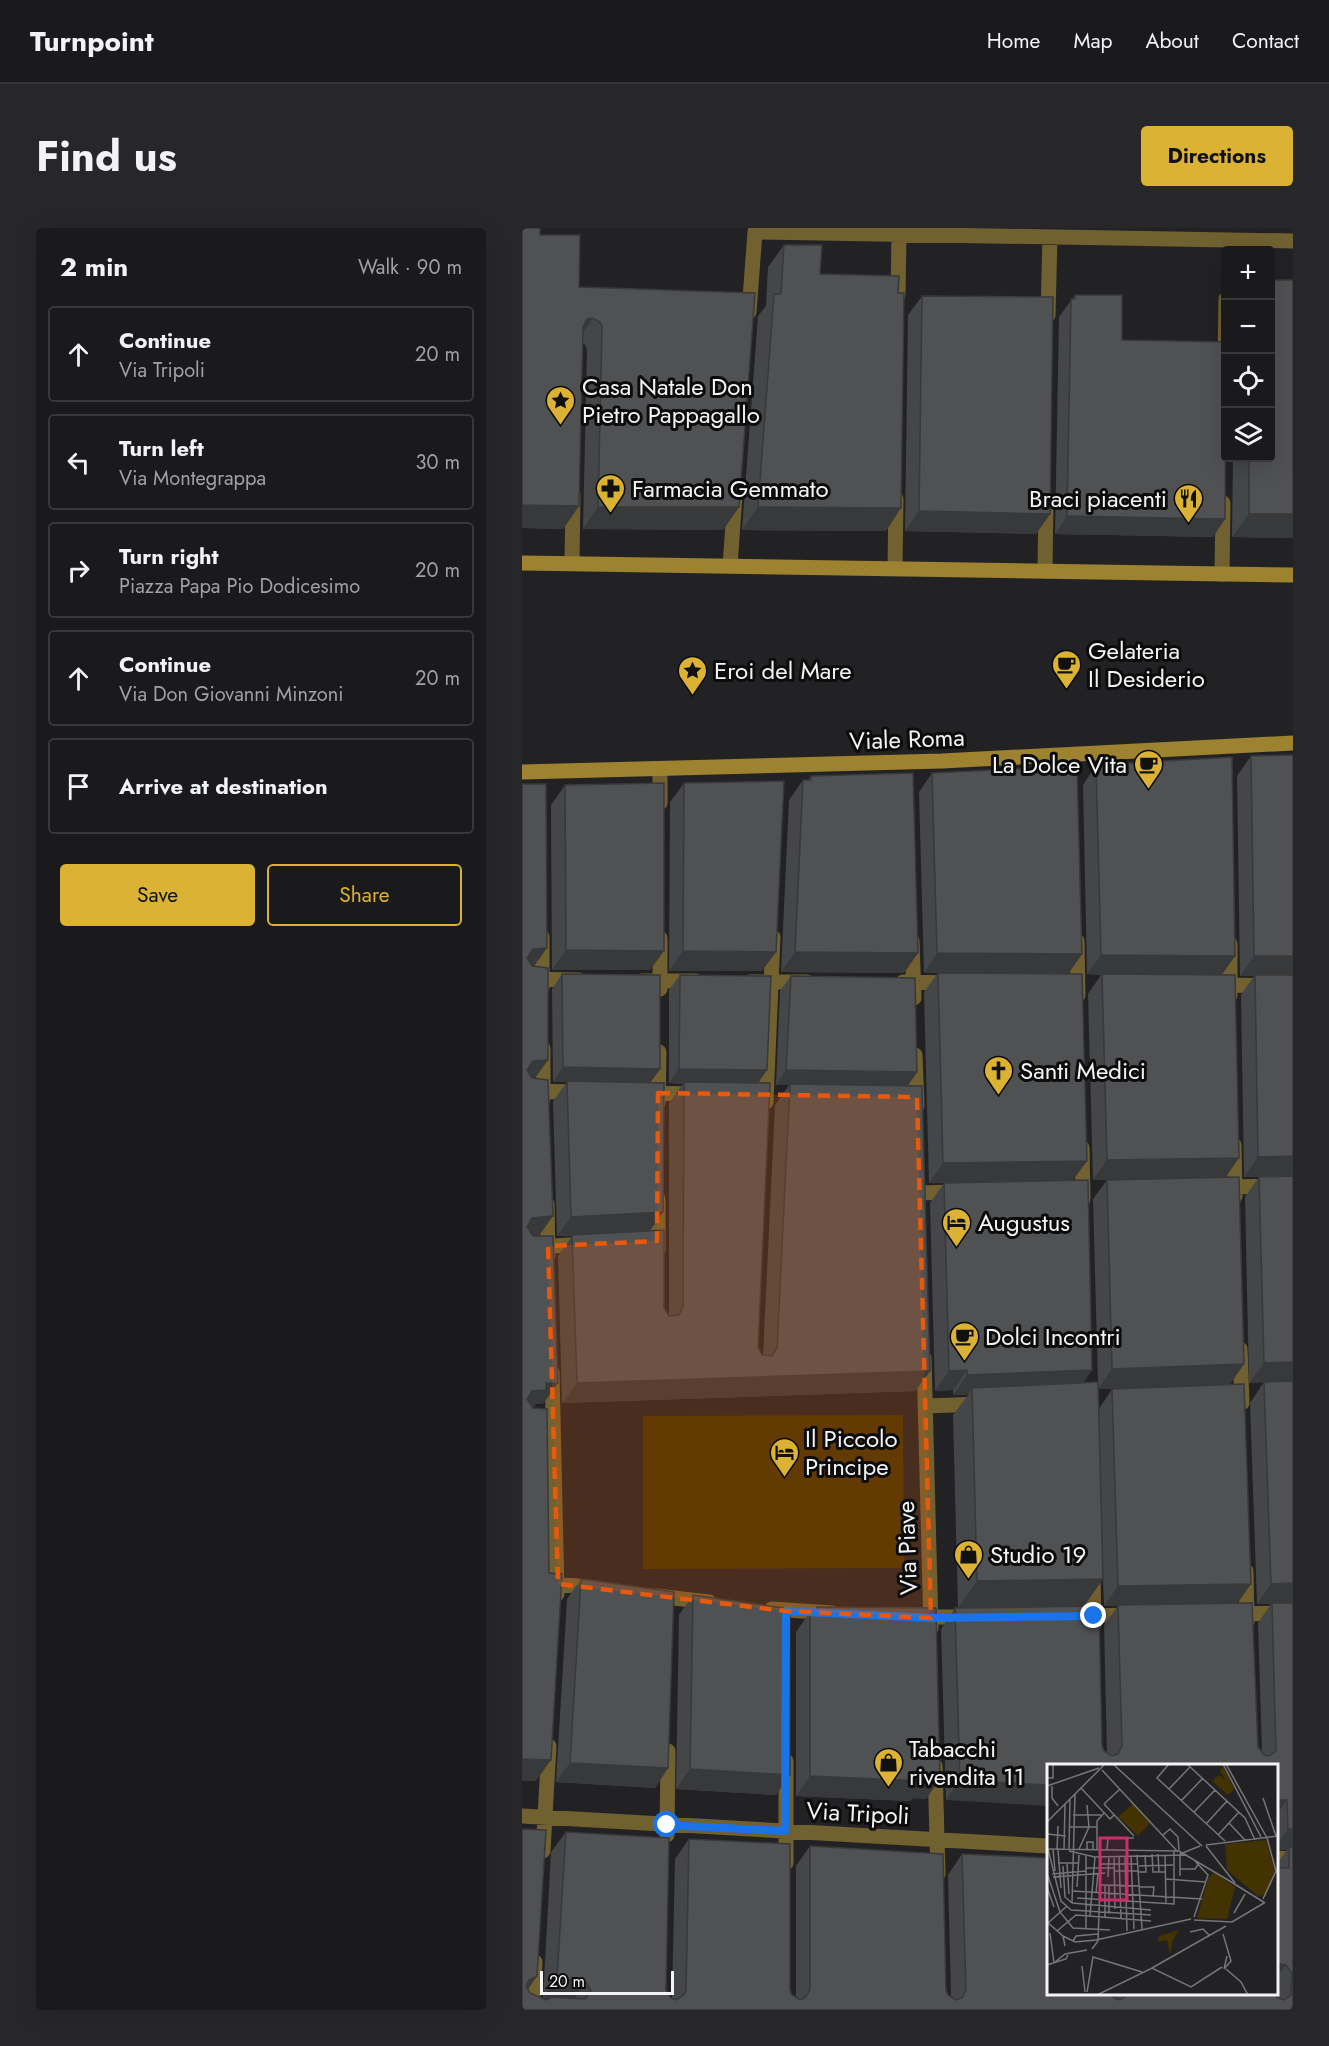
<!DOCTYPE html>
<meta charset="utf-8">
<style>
:root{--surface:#1a1a1c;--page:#272729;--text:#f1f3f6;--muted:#9fa1a3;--line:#38383b;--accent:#dbb233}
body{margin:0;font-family:Jost,sans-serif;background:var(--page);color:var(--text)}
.controls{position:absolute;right:18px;top:18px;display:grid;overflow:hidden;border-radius:6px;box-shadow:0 6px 24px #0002}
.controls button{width:54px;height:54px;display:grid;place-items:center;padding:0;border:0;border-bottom:2px solid var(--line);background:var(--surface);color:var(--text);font:30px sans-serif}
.scale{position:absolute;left:18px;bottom:15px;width:134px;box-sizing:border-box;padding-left:6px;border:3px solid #f4f4f6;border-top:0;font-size:16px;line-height:21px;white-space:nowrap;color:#f4f4f6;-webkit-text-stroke:4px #0c0c0d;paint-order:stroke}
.stop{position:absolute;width:18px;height:18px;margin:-14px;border:4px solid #1a73e8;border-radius:50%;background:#fff}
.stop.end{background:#1a73e8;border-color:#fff;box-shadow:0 2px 6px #0008}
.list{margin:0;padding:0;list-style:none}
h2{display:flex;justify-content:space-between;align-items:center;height:78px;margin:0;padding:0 24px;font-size:26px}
h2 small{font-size:20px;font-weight:400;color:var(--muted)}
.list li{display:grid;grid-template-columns:39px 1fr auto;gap:18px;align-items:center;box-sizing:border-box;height:96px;margin:0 12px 12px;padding:0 12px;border:2px solid var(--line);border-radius:6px}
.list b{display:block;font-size:22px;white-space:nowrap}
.list p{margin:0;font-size:20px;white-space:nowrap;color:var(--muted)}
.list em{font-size:20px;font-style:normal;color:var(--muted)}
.actions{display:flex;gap:12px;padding:18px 24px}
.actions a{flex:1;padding:14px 0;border:2px solid var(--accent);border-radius:6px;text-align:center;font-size:21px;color:var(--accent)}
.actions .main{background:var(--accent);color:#111}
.icon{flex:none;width:33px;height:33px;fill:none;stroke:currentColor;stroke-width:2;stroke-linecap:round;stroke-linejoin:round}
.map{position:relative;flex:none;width:771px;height:1782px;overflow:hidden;border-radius:6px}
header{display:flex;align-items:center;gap:36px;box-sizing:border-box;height:84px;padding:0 30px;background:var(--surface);border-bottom:2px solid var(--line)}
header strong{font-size:28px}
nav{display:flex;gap:33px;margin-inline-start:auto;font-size:21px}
.intro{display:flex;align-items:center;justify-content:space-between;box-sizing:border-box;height:144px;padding:0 36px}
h1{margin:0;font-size:42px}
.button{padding:15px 27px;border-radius:6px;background:var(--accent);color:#111;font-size:21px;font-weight:700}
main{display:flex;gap:36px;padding:0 36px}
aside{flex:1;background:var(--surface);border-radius:6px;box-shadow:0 6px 24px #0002}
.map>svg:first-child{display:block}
.green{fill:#433300}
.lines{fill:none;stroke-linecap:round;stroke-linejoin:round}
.street{stroke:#716030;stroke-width:15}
.secondary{stroke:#9d8230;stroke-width:15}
.wall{fill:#454647;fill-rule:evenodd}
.shaded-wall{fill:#38393a}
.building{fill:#505153;stroke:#38393a;stroke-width:1.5}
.route{stroke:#1a73e8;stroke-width:8}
.marked{fill:#e8590c;fill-opacity:0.2;stroke:#e8590c;stroke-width:4.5;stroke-dasharray:12 8;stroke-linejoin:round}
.labels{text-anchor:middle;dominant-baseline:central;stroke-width:6;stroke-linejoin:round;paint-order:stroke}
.poi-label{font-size:24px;fill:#f4f4f6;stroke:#0c0c0d;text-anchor:start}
.street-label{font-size:24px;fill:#f4f4f6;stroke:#0c0c0d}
.inset-road{fill:none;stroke:#767679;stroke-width:1.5}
.view{fill:#c72e6a;fill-opacity:0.15;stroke:#c72e6a;stroke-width:3}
.inset-edge{fill:none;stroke:#f4f4f6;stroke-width:3}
</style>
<header>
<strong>Turnpoint</strong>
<nav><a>Home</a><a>Map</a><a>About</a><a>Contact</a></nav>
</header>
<div class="intro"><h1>Find us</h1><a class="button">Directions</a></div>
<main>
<aside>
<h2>2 min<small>Walk · 90 m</small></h2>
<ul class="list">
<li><svg class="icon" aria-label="ahead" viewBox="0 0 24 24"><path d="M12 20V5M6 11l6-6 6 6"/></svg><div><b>Continue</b><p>Via Tripoli</p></div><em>20 m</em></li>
<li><svg class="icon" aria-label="left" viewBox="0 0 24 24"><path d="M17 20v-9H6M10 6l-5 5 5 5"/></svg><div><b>Turn left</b><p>Via Montegrappa</p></div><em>30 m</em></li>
<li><svg class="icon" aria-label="right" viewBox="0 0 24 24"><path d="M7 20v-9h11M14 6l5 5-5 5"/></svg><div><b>Turn right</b><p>Piazza Papa Pio Dodicesimo</p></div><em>20 m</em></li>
<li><svg class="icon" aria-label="ahead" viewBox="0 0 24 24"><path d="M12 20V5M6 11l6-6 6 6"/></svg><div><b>Continue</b><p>Via Don Giovanni Minzoni</p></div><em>20 m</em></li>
<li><svg class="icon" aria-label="arrive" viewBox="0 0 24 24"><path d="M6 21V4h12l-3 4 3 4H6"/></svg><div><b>Arrive at destination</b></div></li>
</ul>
<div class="actions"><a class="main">Save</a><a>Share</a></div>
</aside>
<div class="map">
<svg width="771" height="1782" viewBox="0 0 771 1782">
<rect width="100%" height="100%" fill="#222225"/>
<path class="green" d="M381,1187L382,1340L121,1341V1188Z"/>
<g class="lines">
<path class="street" d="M376,67L377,7
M227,84L233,4L771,13
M526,87L528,9
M703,134L704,71
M50,335L51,266
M208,338L213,267
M373,340L374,271
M523,343L524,273
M700,346L701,275
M138,542V575
M20,709V760
M390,713L392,770
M555,713L556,767
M708,716V767
M0,751L57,752
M120,753H174
M228,754H285
M381,754L429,755
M699,757L771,758
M138,761V710
M21,820V871
M393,827L395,878
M0,863L57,864
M126,865L174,866
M244,874L251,709
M136,875L137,824
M712,917L713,968
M560,920L561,971
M703,959L771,958
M397,965L433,964
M25,976L26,1027
M0,1020L63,1016
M136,1022V971
M718,1121L720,1175
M402,1130L409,1400
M30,1144L35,1366
M404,1178L459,1176
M724,1343L725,1394
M571,1346L572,1397
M36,1356L74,1360
M134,1368L187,1374
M250,1381L310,1385
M715,1386L771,1385
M562,1388L610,1387
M400,1389H448
M264,1533V1635
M413,1538L416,1646
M0,1588L526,1618
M145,1607L146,1523
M21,1623L27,1518
M754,1630L771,1631
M10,1782L13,1734"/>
<path class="secondary" d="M0,335L771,347
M0,544L420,533L771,515"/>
</g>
<path class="wall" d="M0,0L18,7L217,279L201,302L61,301L65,122L63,117L60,115L57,278L41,301L0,300Z
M262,17L298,46L364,303L220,302L236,88L244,78L246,39Z
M553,67L600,112L691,309L533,306L537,89Z
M400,68L528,286L514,306L383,303L386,87Z
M711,230H748L771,310L710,309Z
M771,527V1782H0V1601L15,1748L6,1761L8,1765L24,1772L26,1771L21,1770L29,1624L44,1604L144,1762L149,1770H150L153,1631L167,1611L268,1762L270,1767L274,1769V1638L288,1618L424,1762L426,1767L429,1769L426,1647L440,1626L526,1766L592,1769V1766H753L756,1769V1765L754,1764V1637L765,1622L754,1621V1538L424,1572L419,1401L433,1380L509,1379L436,1380L431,1187L446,1167H431V1162L413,1163L408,975L422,955H407L402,764L416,745H402L397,564L410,545L560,726L546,746L551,952L561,1155L576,1154L571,971L585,952H571L566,766L579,747L565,746L561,557L574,537L713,728L699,747L703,949L722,1136L708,1156L576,1161L577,1181L590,1161L716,1376L736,1519L740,1523L736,1395L749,1376H735L728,1175L742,1154L727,1155L723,969L737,949H722L719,767L732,748H718L715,548L729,528ZM581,1351L582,1378H596L582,1397L585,1525L582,1523L580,1518L562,1378Z
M289,548L382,745L259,744L267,572L281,552H286Z
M162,555L240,743H147L148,574Z
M43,557L128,742H30L29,577Z
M40,746L138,841L128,855V1003L142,1080L147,1087V875L161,856L147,855V762L158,747L245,842L236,855V1119L240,1127H241L253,877L267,857H254L258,763L269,748L395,844L386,857L408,1143L393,1163L40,1175L36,1028L50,1008H35L31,873L45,854H31L30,761Z
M59,1351L146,1540L133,1560L34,1554L45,1371Z
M171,1367L254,1567L154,1561L157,1387Z
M295,1379L418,1551L404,1571L391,1570L388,1573L274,1568V1404L288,1384L290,1385Z"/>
<path class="shaded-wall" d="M71,90L56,112L50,114L65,91Z
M0,277L57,278L41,301L0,300Z
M76,279H217L201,302L61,301Z
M236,279L379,280L364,303L220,302Z
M397,283L528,286L514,306L383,303Z
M727,286H771V310L710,309Z
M545,288L703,291L691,309L533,306Z
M25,720L10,741L0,736L11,721Z
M44,722L142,723L128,742H30Z
M161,723L254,724L240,743H147Z
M273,724L396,725L382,745L259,744Z
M415,725L560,726L546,746L402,745Z
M579,727L713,728L699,748L565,746Z
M732,728H771V748H718Z
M26,832L11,853L0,848L11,833Z
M41,839L138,841L128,855L31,854Z
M157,841L245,842L234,857L162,854L161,856L147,855Z
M264,842L395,844L385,859L268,856L267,857H254Z
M771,928V948L722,949L736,929Z
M717,930L703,950L571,952L585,932Z
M565,933L551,952L407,955L421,935Z
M141,984L127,1004L35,1008L49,989Z
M31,988L16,1009L0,1005L10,990Z
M771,1134V1153L727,1155L742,1135Z
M722,1136L708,1156L576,1161L590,1141Z
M445,1142L431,1162L413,1163L427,1143Z
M570,1142L557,1162L450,1160L446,1167H431L445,1147Z
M408,1143L393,1163L40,1175L55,1155Z
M24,1155H36L21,1176H14L9,1183L0,1178L10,1163Z
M581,1351L562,1378L436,1380L455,1353Z
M771,1355V1375L735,1376L749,1356Z
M729,1356L715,1376L582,1378L596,1358Z
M0,1531L29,1532L14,1553H0Z
M48,1535L146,1540L133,1560L34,1554Z
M168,1541L268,1547L254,1567L154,1561Z
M288,1548L402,1550L418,1551L404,1571L391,1570L388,1573L274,1568Z
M438,1552L526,1557V1578L424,1572Z
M754,1572H765L754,1588Z
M766,1601H771V1622L767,1619L765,1622L754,1621V1617Z
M759,1736L764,1737L754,1750V1739Z
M15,1748L1,1768L7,1752Z
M35,1750L64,1754L50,1774L21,1770Z"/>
<path class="building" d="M0,0H18V7H58L57,59L233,65L217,279H76L80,100L79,95L71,90L65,91L61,99L57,278L0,277Z
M262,17H300L298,46L377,48L376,65H382L379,280L236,279L252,66H259Z
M748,52H771V286H727V230H748Z
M553,67H600V112L704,114L703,291L545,288L549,71H553Z
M400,68L531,69L528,286L397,283Z
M771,527V728H732L729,528Z
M710,529L713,728L579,727L574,537Z
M555,538L560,726L415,725L410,545Z
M391,545L396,725L273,724L281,552H289V548Z
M262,553L254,724L161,723L162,555Z
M142,555V723L44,722L43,557Z
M0,556H24L25,720L11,721L5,730L10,738L26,740V832L11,833L5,842L10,850L26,852L31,988L10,990L5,999L11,1008H31L36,1155H24V1162L10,1163L5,1171L11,1180L25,1181L27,1345L40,1346L29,1532L0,1531Z
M416,745L560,746L565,933L421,935Z
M40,746L138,747V841L41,839Z
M580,746L713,747L717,930L585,932Z
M158,747L249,748L245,842L157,841Z
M733,747H771V928L736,929Z
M269,748L393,750L395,844L264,842Z
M45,853L142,855L141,984L49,989Z
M162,854L248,855L236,1119L240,1127L250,1128L255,1120L268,856L400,858L408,1143L55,1155L50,1007L142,1002V1080L147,1088L157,1087L161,1079Z
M771,948V1134L742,1135L737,949Z
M717,949L722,1136L590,1141L585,952Z
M566,952L570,1142L445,1147V1142L427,1143L422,955Z
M771,1153V1355L749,1356L742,1154Z
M576,1154L581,1351L455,1353L450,1160Z
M722,1156L729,1356L596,1358L590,1161Z
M59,1351L152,1364L146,1540L48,1535Z
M171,1367L268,1381V1547L168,1541Z
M730,1375L736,1519L742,1527L747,1528L754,1523L750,1375H771V1601H766L765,1572H754V1538H526V1557L438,1552L433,1380L577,1378L580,1518L582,1523L590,1528L596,1526L600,1518L596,1377Z
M295,1379L414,1380L418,1551L402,1550V1553L288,1548V1384L295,1385Z
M0,1601L24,1602L15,1748L7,1752L4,1758L8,1765L24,1772L30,1769L63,1771L69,1763L64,1754L35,1750L44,1604L147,1610L144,1762L149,1770L154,1772L162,1767L164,1762L167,1611L268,1616V1762L270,1767L278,1772L283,1770L288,1762V1618L421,1626L424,1762L426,1767L434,1772L440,1770L444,1762L440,1626L526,1630V1766H589L592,1770L598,1772L605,1767L606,1766H753L756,1770L762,1772L769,1767L770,1745L764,1737L759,1736L754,1739V1640H767V1619L771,1620V1782H0Z"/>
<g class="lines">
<path class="route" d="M145,1597L263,1603L264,1383L409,1390L572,1388"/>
</g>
<path class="marked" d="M136,865L395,869L409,1390L264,1383L36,1356L26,1018L135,1013Z"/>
<defs>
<symbol id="sight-pin" viewBox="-11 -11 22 30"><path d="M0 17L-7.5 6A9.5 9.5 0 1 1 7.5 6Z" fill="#dbb233" stroke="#0c0c0d"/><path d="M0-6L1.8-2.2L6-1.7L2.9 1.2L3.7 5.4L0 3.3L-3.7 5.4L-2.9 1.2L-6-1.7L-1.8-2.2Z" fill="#111"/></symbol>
<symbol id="pharmacy-pin" viewBox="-11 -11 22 30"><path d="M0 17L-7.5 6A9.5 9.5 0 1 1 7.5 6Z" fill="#dbb233" stroke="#0c0c0d"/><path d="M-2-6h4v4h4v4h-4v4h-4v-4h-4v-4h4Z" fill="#111"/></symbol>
<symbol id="restaurant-pin" viewBox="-11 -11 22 30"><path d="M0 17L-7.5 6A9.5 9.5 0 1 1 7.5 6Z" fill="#dbb233" stroke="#0c0c0d"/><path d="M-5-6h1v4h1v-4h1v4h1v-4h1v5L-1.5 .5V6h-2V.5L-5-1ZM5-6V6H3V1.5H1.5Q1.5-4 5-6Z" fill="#111"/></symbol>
<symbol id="cafe-pin" viewBox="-11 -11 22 30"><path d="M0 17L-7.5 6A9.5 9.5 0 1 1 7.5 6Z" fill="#dbb233" stroke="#0c0c0d"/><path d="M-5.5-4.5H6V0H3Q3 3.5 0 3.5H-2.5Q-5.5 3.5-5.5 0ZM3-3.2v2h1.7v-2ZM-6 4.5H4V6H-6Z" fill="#111"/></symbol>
<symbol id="church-pin" viewBox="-11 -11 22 30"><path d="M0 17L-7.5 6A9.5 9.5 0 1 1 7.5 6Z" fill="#dbb233" stroke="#0c0c0d"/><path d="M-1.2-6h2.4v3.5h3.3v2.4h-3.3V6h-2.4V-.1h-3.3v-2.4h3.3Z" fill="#111"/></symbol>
<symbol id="hotel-pin" viewBox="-11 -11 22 30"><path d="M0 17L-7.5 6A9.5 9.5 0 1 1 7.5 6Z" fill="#dbb233" stroke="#0c0c0d"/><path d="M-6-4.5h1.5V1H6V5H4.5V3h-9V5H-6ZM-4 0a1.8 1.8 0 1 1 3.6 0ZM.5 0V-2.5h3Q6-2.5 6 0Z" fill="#111"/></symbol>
<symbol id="shop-pin" viewBox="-11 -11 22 30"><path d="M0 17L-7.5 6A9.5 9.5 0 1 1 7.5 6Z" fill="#dbb233" stroke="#0c0c0d"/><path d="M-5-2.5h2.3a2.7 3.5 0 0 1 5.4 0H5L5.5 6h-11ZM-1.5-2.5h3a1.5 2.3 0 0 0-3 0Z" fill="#111"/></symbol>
</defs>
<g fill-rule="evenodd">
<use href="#sight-pin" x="22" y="156" width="33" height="45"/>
<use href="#pharmacy-pin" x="72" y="244" width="33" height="45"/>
<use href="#restaurant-pin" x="650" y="254" width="33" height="45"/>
<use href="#cafe-pin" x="528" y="420" width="33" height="45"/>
<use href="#sight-pin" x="154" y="426" width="33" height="45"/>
<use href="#cafe-pin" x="610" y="520" width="33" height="45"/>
<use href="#church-pin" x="460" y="826" width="33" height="45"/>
<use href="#hotel-pin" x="418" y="978" width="33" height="45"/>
<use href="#cafe-pin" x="426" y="1092" width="33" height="45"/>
<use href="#hotel-pin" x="246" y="1208" width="33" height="45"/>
<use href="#shop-pin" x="430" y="1310" width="33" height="45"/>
<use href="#shop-pin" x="350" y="1518" width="33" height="45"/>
</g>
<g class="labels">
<g class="poi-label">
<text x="60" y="158">Casa Natale Don<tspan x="60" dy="28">Pietro Pappagallo</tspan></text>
<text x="110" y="260">Farmacia Gemmato</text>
<text x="645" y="270" text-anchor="end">Braci piacenti</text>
<text x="566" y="422">Gelateria<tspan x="566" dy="28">Il Desiderio</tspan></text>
<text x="192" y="442">Eroi del Mare</text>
<text x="605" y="536" text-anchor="end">La Dolce Vita</text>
<text x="498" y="842">Santi Medici</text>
<text x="456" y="994">Augustus</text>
<text x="463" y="1108">Dolci Incontri</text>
<text x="283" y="1210">Il Piccolo<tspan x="283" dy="28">Principe</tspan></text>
<text x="468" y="1326">Studio 19</text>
<text x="387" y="1520">Tabacchi<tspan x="387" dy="28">rivendita 11</tspan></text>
</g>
<g class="street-label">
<text transform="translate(385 511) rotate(-2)">Viale Roma</text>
<text transform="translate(385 1320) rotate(-92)">Via Piave</text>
<text transform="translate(336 1585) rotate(3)">Via Tripoli</text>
</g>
</g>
<g transform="translate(525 1536)">
<rect width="231" height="231" fill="#222225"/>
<path d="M176,2L187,25L181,31L165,17L172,11L178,16L173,7ZM86,40L103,59L91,72L71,53ZM219,76L228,108L218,131L211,132L180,106L178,80ZM167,108L188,123L180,155L150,154L161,115ZM132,166L126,176L123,191L120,176L111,178L112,172Z" fill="#433300"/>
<path class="inset-road" d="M66,0L155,82M122,0L110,14L178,77M140,0L198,54L208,76M176,0L214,73M179,0L220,74M55,6L131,88M0,14H6V0M0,22L52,4M5,22V34L11,42M34,24L63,55L67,51M122,25L143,3M216,34L229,72M134,37L156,14M57,40L87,72M57,40L73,25M147,48L168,26M26,51H54M0,58L58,0M182,59L198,76M159,60L180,37M22,63H50M0,70L19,72M116,71L123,65L131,73L132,86M171,71L192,48M159,81L231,72M159,82L188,119M0,85L132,87L181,116M1,85L14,137L24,146M6,85L8,107M32,85L42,63L40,41M40,85V78H46V85M50,85V57L57,49M10,86L11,62M11,86L14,124M17,86L18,40M22,86L23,35M60,86L61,74H87M22,87L48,93L140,91M105,90L106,108H119M111,90L112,108M90,91L95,165M118,91L119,140M67,92L68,145M72,92L74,155M78,92L80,167M84,92L87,165M11,99H32M20,99L22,130M54,100H91M16,102L18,133L25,139M92,102L126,101M39,104H67M133,105H148L152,99M67,107H92M92,108H99L98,91M0,109L13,148L26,164L63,166M5,110L39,107M133,112V90L153,82M6,113L58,109M61,113L62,93M119,115L159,118M181,116L218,139M54,121L93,122M62,122V150M0,123L7,143M30,123L32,91M93,123H107L106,132M26,127L155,135M49,129L51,109M30,134L127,140V87M216,135L229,107L220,74M25,139L28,30M25,139L104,146M24,146L104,151M187,149L198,130M43,152L48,93M58,153V121M147,153L161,111L148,97M147,156L185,158L217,139M0,158L16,172L18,182M1,159L20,142M39,164V92M10,167L29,151L104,157M143,168L156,165L163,172M3,169L7,199M176,170L184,197L177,205L180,192M16,172L28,178L49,176L144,155M26,177L29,172L51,170M45,185L51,177L54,93M7,199L18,190L40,186M0,201L19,195L21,191M35,202L38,228M105,204L179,162M179,205L194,218L201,231M40,228L46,193L95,208M50,231L105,204L144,223L175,203"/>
<path class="view" d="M53,74H80V136H53Z"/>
<rect width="231" height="231" class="inset-edge"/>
</g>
</svg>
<div class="controls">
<button>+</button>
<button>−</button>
<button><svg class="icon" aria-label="locate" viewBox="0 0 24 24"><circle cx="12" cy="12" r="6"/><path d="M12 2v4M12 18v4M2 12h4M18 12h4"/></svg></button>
<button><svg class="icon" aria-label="layers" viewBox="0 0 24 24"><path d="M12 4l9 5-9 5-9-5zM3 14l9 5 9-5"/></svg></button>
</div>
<div class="scale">20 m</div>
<div class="stop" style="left:145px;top:1597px"></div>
<div class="stop end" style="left:572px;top:1388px"></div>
</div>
</main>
